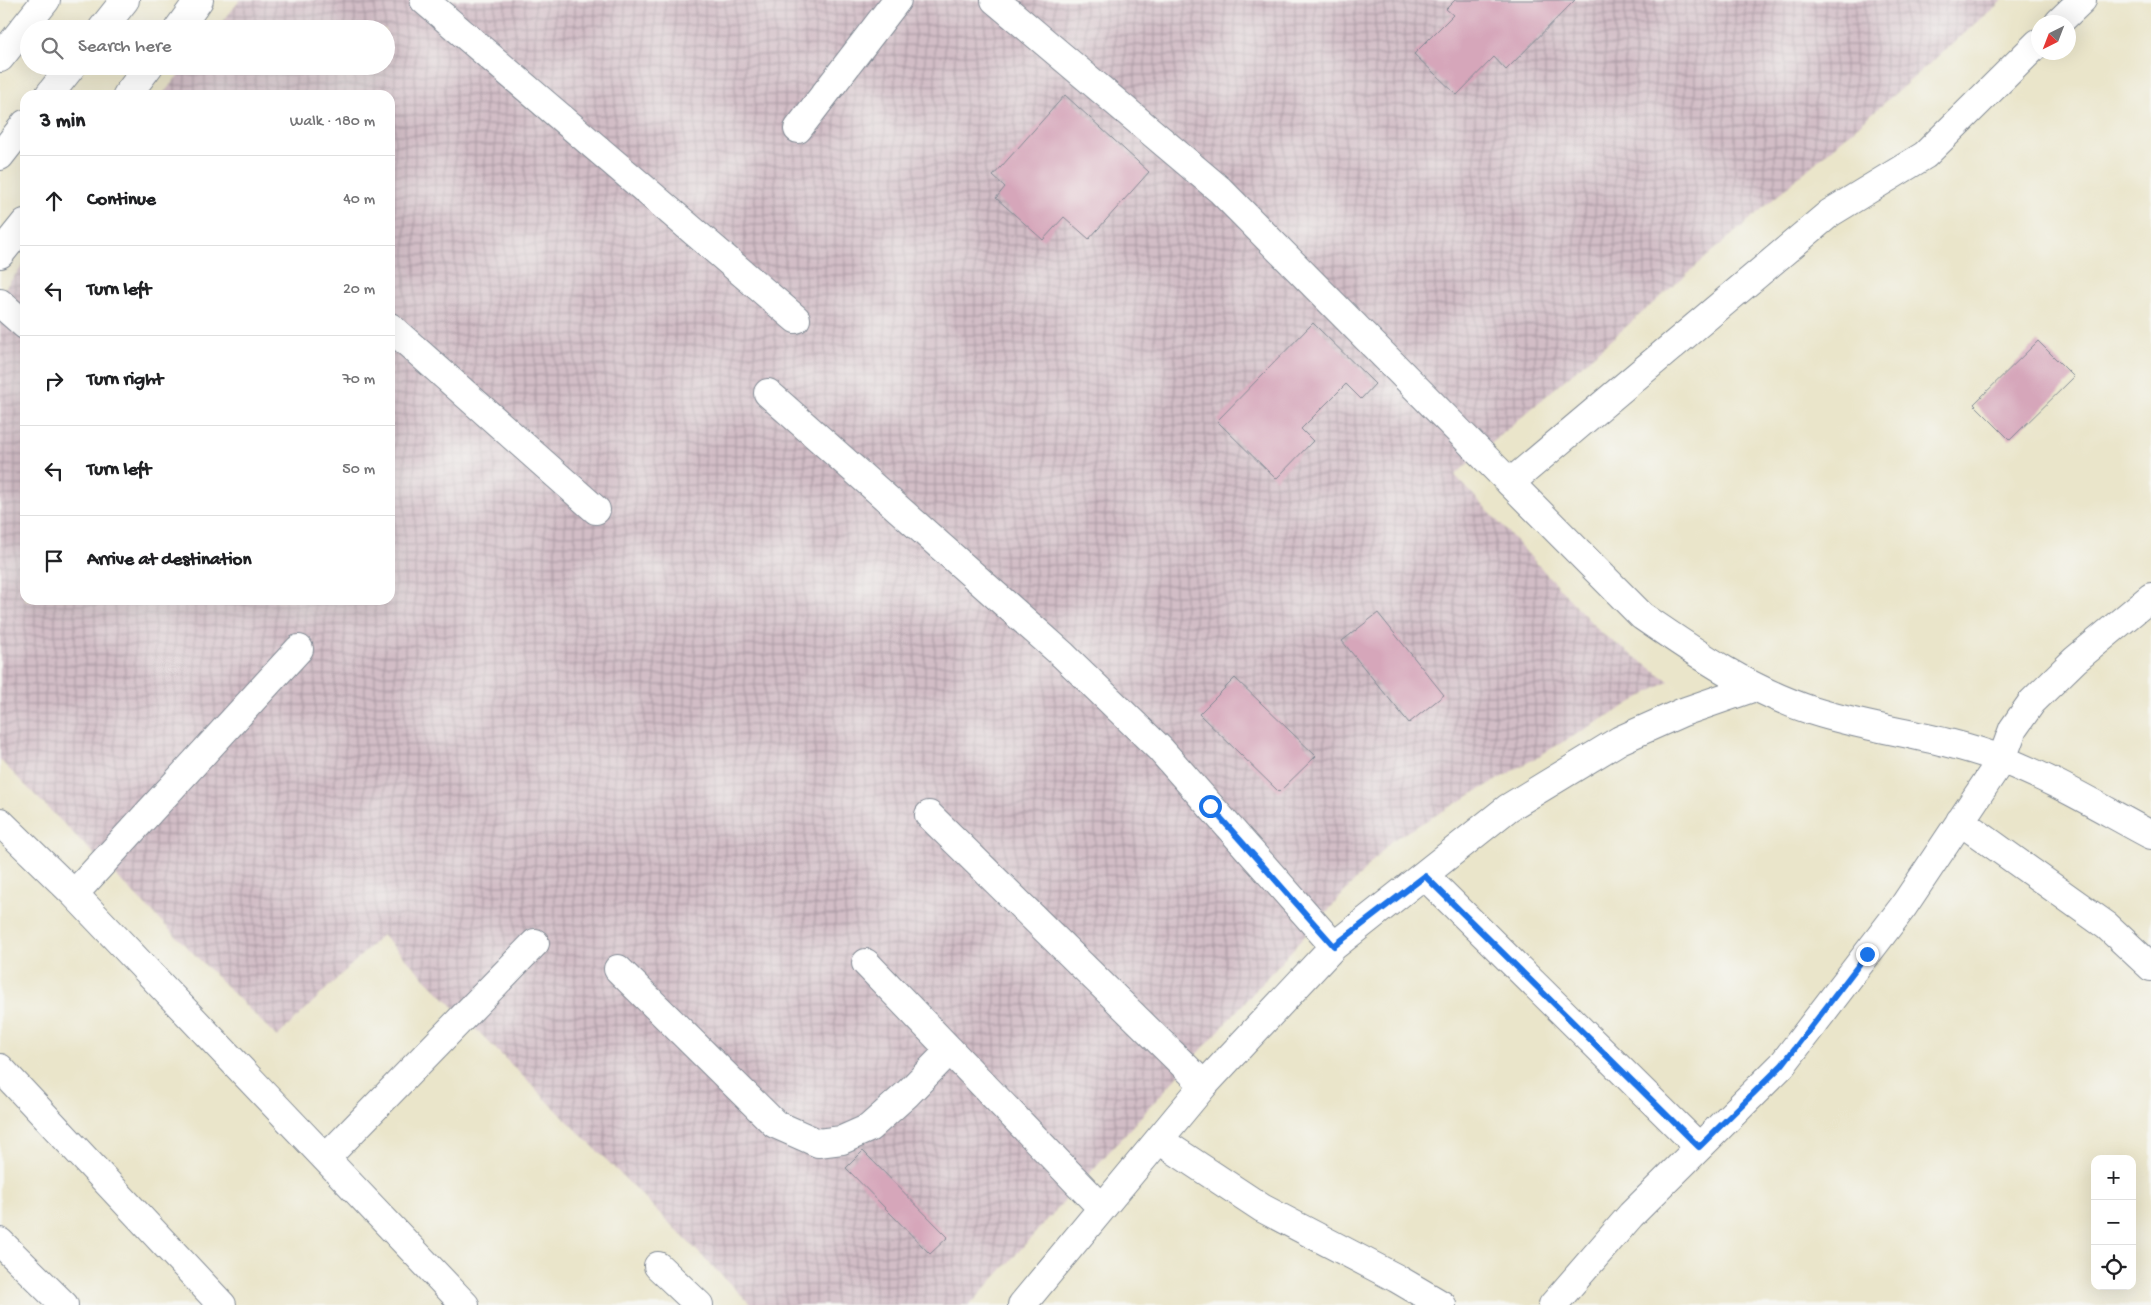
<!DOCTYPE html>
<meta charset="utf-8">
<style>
:root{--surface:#fff;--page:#f6f6f6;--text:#202124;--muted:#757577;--line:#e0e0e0}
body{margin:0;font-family:"Gochi Hand",sans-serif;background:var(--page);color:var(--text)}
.controls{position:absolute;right:15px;bottom:15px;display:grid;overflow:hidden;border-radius:10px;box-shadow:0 5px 20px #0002}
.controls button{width:45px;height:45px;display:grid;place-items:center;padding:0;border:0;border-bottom:1px solid var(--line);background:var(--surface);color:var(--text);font:25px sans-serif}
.compass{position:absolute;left:2031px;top:15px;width:45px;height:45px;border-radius:50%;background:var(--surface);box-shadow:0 5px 20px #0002;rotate:222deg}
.stop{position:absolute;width:15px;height:15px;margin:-11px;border:4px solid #1a73e8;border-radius:50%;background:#fff}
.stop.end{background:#1a73e8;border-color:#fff;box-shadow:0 1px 5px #0008}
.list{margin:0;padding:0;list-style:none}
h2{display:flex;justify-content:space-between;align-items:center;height:65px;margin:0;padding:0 20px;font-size:21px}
h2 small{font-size:16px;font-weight:400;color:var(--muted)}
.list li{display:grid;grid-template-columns:32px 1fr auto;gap:15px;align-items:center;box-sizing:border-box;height:90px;padding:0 20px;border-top:1px solid var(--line)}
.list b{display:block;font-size:19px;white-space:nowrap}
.list em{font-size:16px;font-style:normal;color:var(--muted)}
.icon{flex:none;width:28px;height:28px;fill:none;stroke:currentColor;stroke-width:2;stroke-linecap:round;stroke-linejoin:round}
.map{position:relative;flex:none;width:2151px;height:1305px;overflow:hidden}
.search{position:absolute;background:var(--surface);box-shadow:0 5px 20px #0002;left:20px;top:20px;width:375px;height:55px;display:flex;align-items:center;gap:12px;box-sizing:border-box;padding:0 18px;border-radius:28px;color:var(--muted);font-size:19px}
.panel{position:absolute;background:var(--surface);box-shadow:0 5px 20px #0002;left:20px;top:90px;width:375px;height:515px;border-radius:15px}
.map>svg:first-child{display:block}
.industrial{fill:url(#industrial-grid)}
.building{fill:#d6a6ba}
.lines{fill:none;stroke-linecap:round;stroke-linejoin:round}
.minor-casing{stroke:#828a94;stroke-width:30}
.highway-casing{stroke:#828a94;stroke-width:30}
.minor{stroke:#fff;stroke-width:28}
.highway{stroke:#fff;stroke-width:28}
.route{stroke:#1a73e8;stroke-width:6}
</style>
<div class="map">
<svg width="2151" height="1305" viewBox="0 0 2151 1305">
<defs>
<pattern id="industrial-grid" width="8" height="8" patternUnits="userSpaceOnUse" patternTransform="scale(1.25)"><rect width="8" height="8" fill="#d2bdc6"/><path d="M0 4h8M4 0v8" fill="none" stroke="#aa9aa4"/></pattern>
</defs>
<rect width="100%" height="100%" fill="#f6f6f2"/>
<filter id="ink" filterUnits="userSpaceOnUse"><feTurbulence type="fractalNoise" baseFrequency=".02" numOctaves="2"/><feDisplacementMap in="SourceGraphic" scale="10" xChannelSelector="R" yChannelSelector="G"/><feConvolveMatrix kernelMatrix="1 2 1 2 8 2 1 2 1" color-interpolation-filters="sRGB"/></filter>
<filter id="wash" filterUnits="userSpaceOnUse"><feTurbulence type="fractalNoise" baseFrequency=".0096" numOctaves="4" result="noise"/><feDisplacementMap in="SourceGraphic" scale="20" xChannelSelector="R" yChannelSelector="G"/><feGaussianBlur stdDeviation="1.12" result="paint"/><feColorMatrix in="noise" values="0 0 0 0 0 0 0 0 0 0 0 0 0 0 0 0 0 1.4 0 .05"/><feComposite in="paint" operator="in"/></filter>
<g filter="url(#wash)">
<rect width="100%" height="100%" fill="#eae5ca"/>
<path class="industrial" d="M240,0H2003L1455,475L1601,633L1669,681L1391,841L970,1305H751L382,935L277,1037L0,760V294L25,263V600H390V95H162L186,66H386V29H217Z"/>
<g id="blocks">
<path class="building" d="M1455,0H1575L1506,70L1494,57L1457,95L1414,54L1453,15L1446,9Z
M1065,95L1149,172L1089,239L1064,217L1043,240L996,198L1005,187L993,176Z
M1313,323L1375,384L1361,399L1346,384L1301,429L1313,441L1276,479L1217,421Z
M2038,341L2074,377L2010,440L1974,404Z
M1378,613L1444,695L1409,723L1342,641Z
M1235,678L1316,756L1279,792L1199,714Z
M863,1151L948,1237L930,1254L846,1168Z"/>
</g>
</g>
<g filter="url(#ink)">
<use href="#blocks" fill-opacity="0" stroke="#828a94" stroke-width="1"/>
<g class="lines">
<defs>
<path id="minor" d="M424,0L796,319
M995,0L1220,190L1642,616C1697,654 1749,690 1813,711C1875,731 1942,736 2003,760C2055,780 2102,809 2151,835
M2059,22L2082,0
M798,129L897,0
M0,303L25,325
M390,327L596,510
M768,393L1063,655L1160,749L1334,946
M1510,483L1830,213L1925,155L2038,43
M929,815L1204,1085
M1960,821L2107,926L2151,967
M0,822L74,894L465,1305
M1425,876L1699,1147
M74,894L299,649
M866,963L1102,1208
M618,969L775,1124L818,1143L842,1140L869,1128L907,1094L950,1050
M0,1068L222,1305
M1159,1140L1262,1208L1396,1278L1442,1305
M327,1157L535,943
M0,1242L64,1305
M658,1266L699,1305
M1022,1305L1204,1085L1334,946L1508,808L1620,740L1683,712L1755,687
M1553,1305L1631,1215L1782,1065L1903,907L2002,759L2013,729L2032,702L2075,660L2151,597"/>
<path id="highway" d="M102,29L125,0
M178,29L199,0
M0,58L46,0
M49,95L72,66
M127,95L149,66
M0,156L25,124
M0,254L25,223"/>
</defs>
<use href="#minor" class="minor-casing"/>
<use href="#highway" class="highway-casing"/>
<use href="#minor" class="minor"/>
<use href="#highway" class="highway"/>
</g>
</g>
<g class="lines" filter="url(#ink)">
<path class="route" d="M1210,806L1334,946L1425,876L1699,1147L1782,1065L1867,954"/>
</g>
</svg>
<div class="controls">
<button>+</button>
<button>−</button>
<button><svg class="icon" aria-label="locate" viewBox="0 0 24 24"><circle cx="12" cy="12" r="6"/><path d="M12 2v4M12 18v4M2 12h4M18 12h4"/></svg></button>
</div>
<svg class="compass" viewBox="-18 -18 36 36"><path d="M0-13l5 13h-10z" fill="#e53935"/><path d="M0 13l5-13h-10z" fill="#757577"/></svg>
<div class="stop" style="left:1210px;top:806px"></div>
<div class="stop end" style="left:1867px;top:954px"></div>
<div class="search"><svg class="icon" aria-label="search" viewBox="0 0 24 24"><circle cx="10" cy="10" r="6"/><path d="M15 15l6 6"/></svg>Search here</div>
<section class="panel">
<h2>3 min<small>Walk · 180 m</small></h2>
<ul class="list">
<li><svg class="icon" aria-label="ahead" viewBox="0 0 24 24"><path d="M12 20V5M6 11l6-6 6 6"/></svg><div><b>Continue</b></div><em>40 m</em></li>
<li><svg class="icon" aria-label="left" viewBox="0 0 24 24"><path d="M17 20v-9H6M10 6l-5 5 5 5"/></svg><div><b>Turn left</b></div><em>20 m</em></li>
<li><svg class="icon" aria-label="right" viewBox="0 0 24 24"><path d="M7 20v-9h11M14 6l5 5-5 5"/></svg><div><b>Turn right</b></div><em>70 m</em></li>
<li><svg class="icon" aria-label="left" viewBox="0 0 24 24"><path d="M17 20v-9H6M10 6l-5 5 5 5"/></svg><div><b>Turn left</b></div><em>50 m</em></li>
<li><svg class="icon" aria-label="arrive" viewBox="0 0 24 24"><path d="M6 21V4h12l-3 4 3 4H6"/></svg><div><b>Arrive at destination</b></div></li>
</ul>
</section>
</div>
